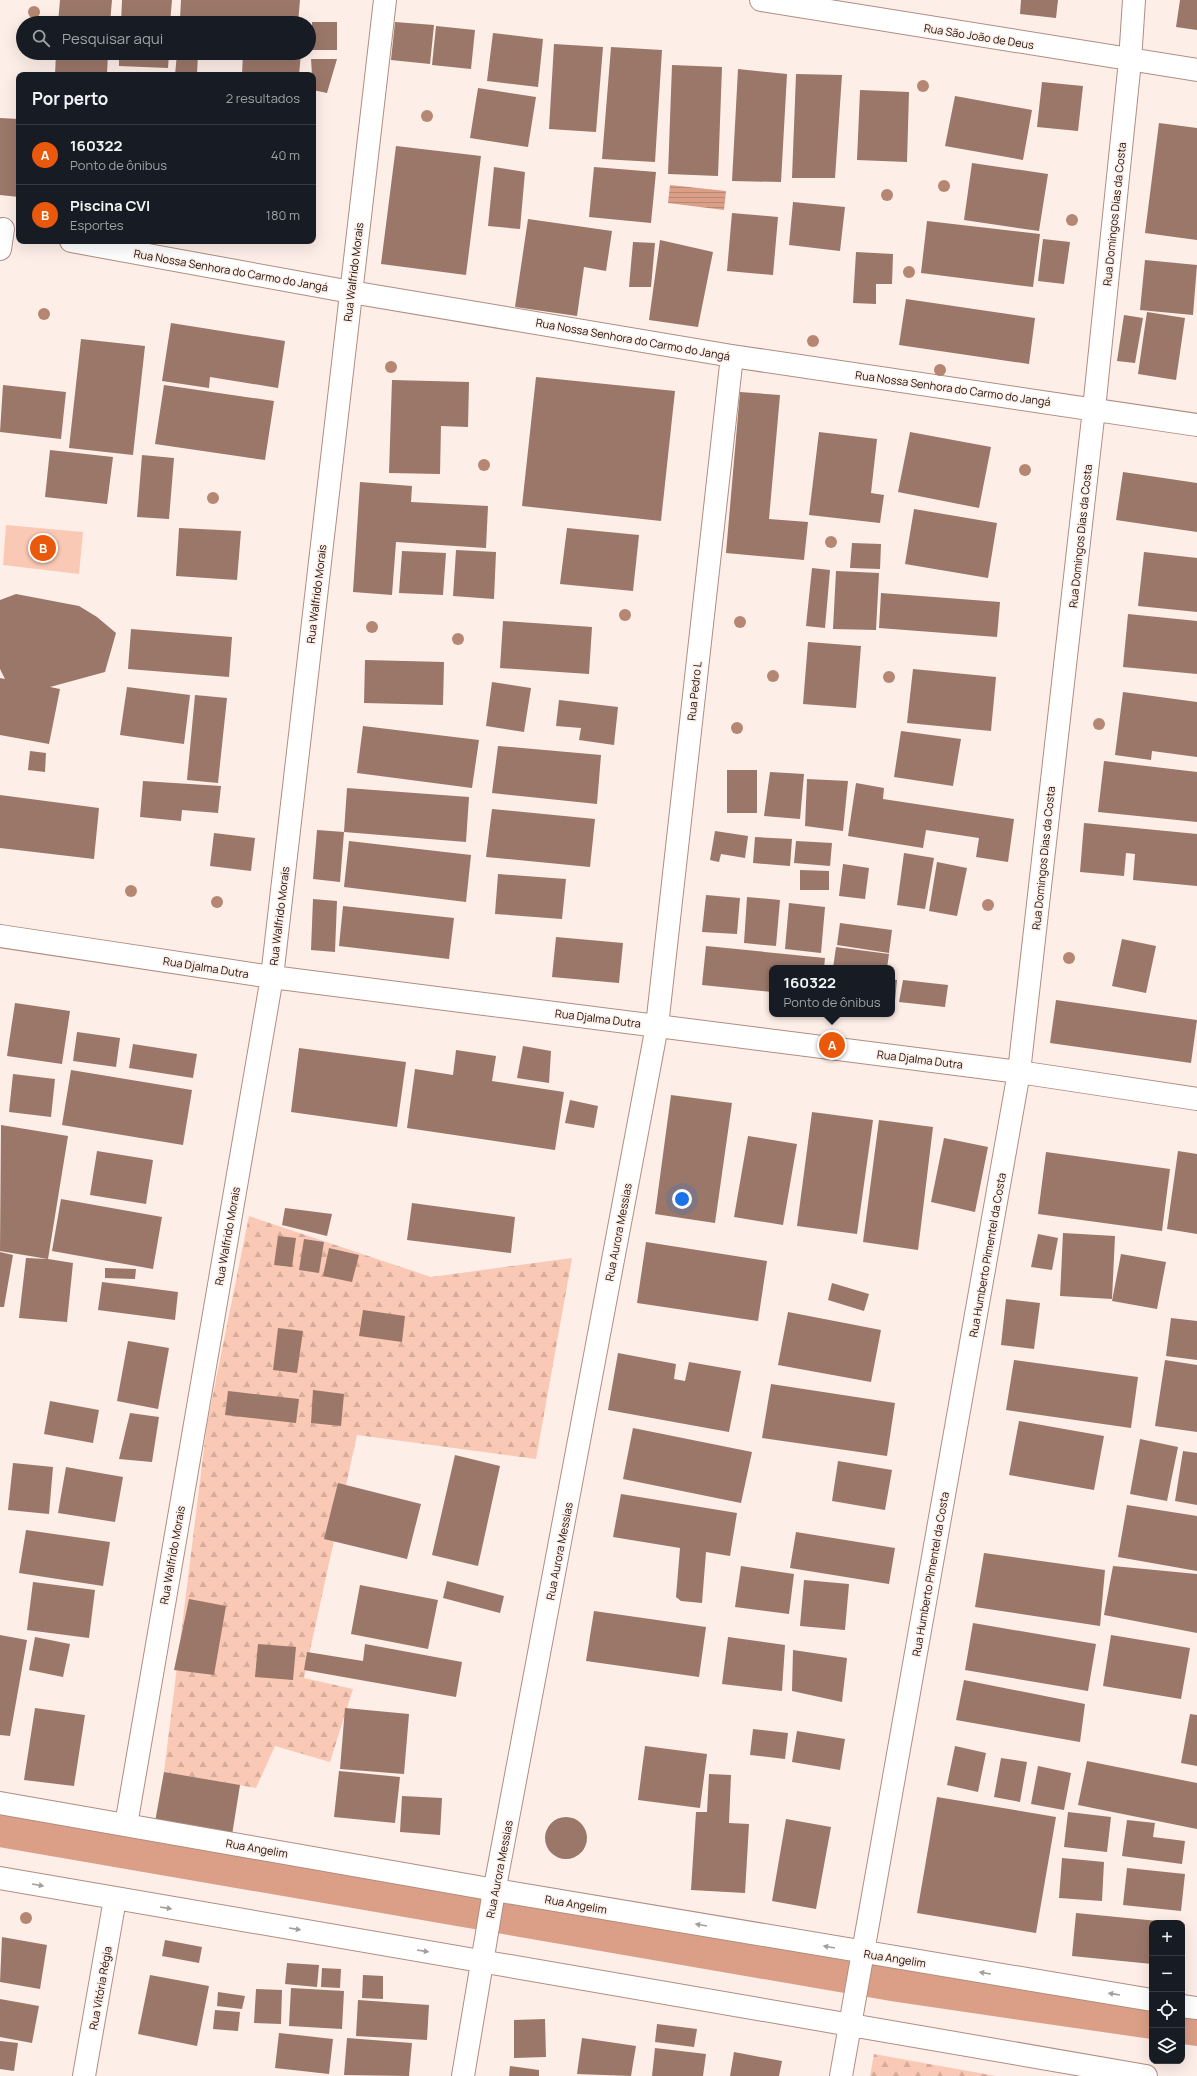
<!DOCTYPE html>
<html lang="pt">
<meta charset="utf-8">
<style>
:root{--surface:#171b24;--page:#20242c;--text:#f1f3f6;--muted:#9ea1a6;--line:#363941;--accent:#ea580c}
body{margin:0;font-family:Manrope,sans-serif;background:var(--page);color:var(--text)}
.controls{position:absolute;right:12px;bottom:12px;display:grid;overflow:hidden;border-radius:8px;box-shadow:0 4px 16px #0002}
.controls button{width:36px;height:36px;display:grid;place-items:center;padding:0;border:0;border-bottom:1px solid var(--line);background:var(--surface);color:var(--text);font:20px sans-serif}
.you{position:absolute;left:682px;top:1199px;width:14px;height:14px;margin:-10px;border:3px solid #fff;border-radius:50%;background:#1a73e8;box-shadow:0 0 0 6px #1a73e833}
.badge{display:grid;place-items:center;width:26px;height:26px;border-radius:50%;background:var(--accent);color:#fff;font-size:13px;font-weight:700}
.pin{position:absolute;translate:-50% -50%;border:2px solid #fff;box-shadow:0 1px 4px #0006}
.popup{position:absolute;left:769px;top:965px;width:126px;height:52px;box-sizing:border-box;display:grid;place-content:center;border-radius:8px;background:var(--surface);filter:drop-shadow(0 1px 3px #0005);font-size:13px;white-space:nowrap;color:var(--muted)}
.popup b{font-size:15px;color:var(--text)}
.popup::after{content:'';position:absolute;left:50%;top:100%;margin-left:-8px;border:8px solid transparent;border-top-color:var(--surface)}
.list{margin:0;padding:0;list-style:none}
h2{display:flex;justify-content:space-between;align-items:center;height:52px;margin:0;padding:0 16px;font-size:17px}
h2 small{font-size:13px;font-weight:400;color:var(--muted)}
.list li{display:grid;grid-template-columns:26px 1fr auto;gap:12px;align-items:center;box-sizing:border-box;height:60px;padding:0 16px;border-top:1px solid var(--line)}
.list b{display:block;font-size:15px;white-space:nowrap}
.list p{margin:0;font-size:13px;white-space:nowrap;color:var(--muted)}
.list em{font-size:13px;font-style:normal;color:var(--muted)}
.icon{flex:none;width:22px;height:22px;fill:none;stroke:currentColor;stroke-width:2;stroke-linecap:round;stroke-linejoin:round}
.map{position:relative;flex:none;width:1197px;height:2076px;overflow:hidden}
.search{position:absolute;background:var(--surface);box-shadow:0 4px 16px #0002;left:16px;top:16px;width:300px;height:44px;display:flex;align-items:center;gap:10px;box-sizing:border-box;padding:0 14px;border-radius:22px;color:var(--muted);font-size:15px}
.panel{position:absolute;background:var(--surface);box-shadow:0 4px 16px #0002;left:16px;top:72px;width:300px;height:172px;border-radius:8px}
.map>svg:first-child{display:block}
.forest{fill:url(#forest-firs)}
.garden{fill:#fac9b5}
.water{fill:url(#water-rules)}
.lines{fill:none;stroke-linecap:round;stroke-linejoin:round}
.canal{stroke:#db9f87;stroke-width:36}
.building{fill:#9a7769}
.minor-casing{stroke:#b18d7f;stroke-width:24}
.minor{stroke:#fff;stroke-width:22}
.tree{fill:#b58772}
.oneway{fill:#a49f9d}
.labels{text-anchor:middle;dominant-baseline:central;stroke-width:3;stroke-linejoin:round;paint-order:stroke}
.street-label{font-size:11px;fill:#1b0f09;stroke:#feeee8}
</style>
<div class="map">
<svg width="1197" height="2076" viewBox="0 0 1197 2076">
<defs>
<pattern id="forest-firs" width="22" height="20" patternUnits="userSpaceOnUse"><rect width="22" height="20" fill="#fac9b5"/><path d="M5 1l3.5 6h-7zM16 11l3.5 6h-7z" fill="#d6ab9a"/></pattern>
<pattern id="water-rules" width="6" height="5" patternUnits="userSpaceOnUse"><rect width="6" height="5" fill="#db9f87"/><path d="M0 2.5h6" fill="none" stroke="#bb8873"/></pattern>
</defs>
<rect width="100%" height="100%" fill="#feeee8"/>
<path class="forest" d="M249,1216L431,1277L572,1258L536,1459L357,1435L304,1678L353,1689L330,1762L275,1746L256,1788L164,1772L207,1424Z
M874,2054L996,2076H870Z"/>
<path class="garden" d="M6,525L83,532L79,574L3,565Z"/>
<path class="water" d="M670,185L726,191L724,210L668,203Z"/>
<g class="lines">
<path class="canal" d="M0,1829L898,1984L1152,2021
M1182,2026L1197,2028"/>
</g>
<path class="building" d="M60,0H112L110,23H58Z
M122,0H172L170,23H121Z
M181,0H300L298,23H208V21L180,19Z
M1021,0H1058L1056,18L1020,14Z
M1180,0H1197V30L1176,27Z
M312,22H337V50H312Z
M395,22L434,25L430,64L391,60Z
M436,26L475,30L471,69L432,65Z
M493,33L543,39L538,87L487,81Z
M554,44L603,47L596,132L549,129Z
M611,47L662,50L655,162L602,159Z
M56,53H108L107,75H55Z
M119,53H169L168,68L119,66Z
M177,53H198L197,75H175Z
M243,53H301L299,75H242Z
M311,59H337L327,93L313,90Z
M672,65L722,67L718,176L668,174Z
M738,69L787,74L781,182L732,181Z
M796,74L842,75L835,178H792Z
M1042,82L1083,86L1078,131L1037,127Z
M478,88L536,97L528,147L470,138Z
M860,90L909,92L907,162L857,160Z
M955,96L1032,110L1023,160L945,146Z
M0,118L19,119V197L0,195Z
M1159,123L1197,128V240L1145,233Z
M396,146L481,156L466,275L381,264Z
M972,163L1048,174L1039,231L964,220Z
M494,167L525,172L520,229L488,226Z
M594,167L656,172L651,223L589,217Z
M793,202L845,207L840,251L789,245Z
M732,213L778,217L773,275L727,271Z
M528,219L612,231L606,271L584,267L577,316L515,307Z
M927,221L1040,234L1033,287L921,273Z
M1043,239L1070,242L1064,284L1038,281Z
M660,240L713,252L698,327L649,320Z
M633,242L655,243L651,287H629Z
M856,252L893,254L892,284H876V304L853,303Z
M1145,260L1197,265L1193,315L1140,310Z
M906,299L1035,318L1029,364L899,345Z
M1147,312L1185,318L1176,380L1138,374Z
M1124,315L1143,318L1135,363L1117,361Z
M171,323L285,341L278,388L210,377L209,388L162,381Z
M81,339L145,346L133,455L69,448Z
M536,377L675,391L661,521L522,506Z
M392,380L469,382L468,427L441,426L440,474L389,473Z
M3,385L66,392L61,439L0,432Z
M164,385L274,401L265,460L155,444Z
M740,392L780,395L769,519L808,522L804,560L726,553Z
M819,432L877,439L871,493L884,495L880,523L809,515Z
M910,432L991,447L979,508L898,492Z
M50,450L113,457L107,504L45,497Z
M142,455L174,458L169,519L137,517Z
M1123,472L1197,483V532L1116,520Z
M360,482L412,486L411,502L488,506L486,548L396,542L392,595L353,592Z
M914,509L997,523L988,578L905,564Z
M179,528L241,531L237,580L176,576Z
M567,528L639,535L633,591L560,584Z
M852,543L881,544L880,569L850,568Z
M456,550L496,552L494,599L453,596Z
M402,551L446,553L443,595L399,593Z
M1144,552L1197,558V612L1138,606Z
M812,568L830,570L825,628L806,626Z
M836,571L879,573L876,630L833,629Z
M881,593L1000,602L997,637L879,628Z
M16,594L79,606L97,617L116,633L105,672L50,687L60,689L49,744L0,735V678L5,679L0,669V600Z
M1128,614L1197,621V674L1123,667Z
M503,621L592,627L589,674L500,668Z
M131,629L232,637L229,677L128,669Z
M808,642L861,646L856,708L803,704Z
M365,660L444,662L443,705L364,703Z
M913,669L996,677L991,731L907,723Z
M492,682L531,688L524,732L486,726Z
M127,687L190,695L184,744L120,735Z
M1123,692L1197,702V757L1152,751L1151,760L1115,755Z
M195,695L227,698L218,783L187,780Z
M559,700L618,707L614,745L579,740L581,728L556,726Z
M363,726L479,740L472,788L357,773Z
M901,731L961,739L953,786L894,777Z
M498,746L601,755L597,804L492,793Z
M30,751L46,753L45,772L28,770Z
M1104,761L1197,772V822L1098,812Z
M727,770H757V813H727Z
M770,772L804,774L800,819L764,816Z
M807,779L848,781L843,831L805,826Z
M143,781L221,786L218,813L182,810L181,821L140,817Z
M856,783L884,788L883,799L1014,819L1008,862L976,857L979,838L926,830L923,848L848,836Z
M347,788L469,797L466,842L344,832Z
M0,795L99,808L94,859L0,848Z
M492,809L595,819L590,867L486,857Z
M1084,823L1197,834V886L1133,880L1135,854L1126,853L1124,876L1080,872Z
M317,830L344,832L340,882L313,879Z
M715,831L748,836L745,858L721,854L719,862L710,860Z
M214,833L255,838L251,871L210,866Z
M755,837L792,839L790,866L753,863Z
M349,841L471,855L466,902L344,887Z
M796,841L832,843L830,866L794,863Z
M904,853L934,858L925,909L897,905Z
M937,862L967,868L957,916L929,911Z
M843,864L869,868L865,899L839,896Z
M800,870L829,871V890H800Z
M498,874L566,879L562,919L495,914Z
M706,895L740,898L737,934L702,932Z
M747,897L780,900L776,946L744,943Z
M313,899L337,901L335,952L311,950Z
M789,903L825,907L821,953L785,949Z
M343,906L454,918L449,959L339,946Z
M840,923L892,930L889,953L837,945Z
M556,937L623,943L619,983L552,977Z
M1122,939L1156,946L1146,993L1112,986Z
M706,946L825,958L824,968H772V992L702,985Z
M836,947L889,954L887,968H833Z
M892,979L897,980L895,1001H892Z
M903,980L948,985L945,1007L899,1002Z
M1056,1000L1197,1020L1191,1063L1050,1043Z
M15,1003L70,1011L62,1064L7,1056Z
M77,1032L120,1038L116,1067L73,1061Z
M133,1044L197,1054L193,1078L129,1068Z
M523,1046L551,1051L549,1083L517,1078Z
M299,1048L406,1062L397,1127L291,1112Z
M456,1050L496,1056L492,1081L564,1092L555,1150L407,1128L415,1069L453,1075Z
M71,1070L192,1090L183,1145L62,1125Z
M13,1074L55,1079L51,1117L9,1112Z
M671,1095L732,1103L715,1223L655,1214Z
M570,1100L598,1106L594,1128L565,1123Z
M812,1112L873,1120L857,1234L797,1226Z
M879,1120L933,1127L918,1250L863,1242Z
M1,1125L68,1136L48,1259L73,1263L67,1322L19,1318L26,1258L48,1259L0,1251Z
M748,1136L797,1144L783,1225L734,1217Z
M944,1138L988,1147L975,1212L931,1202Z
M97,1151L153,1160L146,1204L90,1195Z
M1178,1151L1197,1154V1234L1167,1229Z
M1046,1152L1170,1169L1162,1231L1038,1214Z
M61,1199L162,1217L153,1269L52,1251Z
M412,1203L515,1217L511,1253L407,1240Z
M285,1208L332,1214L327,1236L282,1225Z
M1063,1233L1115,1236L1112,1299L1060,1296Z
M1038,1234L1058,1238L1052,1270L1031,1267Z
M278,1236L296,1238L292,1267L274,1265Z
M304,1239L324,1242L319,1273L299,1270Z
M646,1242L767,1261L758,1321L637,1303Z
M329,1248L359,1255L352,1282L323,1276Z
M0,1252L13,1255L4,1307H0Z
M1121,1254L1166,1262L1157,1309L1112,1301Z
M105,1268L136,1269L135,1279L105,1278Z
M102,1282L178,1292L175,1320L98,1310Z
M832,1283L869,1294L864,1311L828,1300Z
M1006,1299L1040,1303L1034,1349L1001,1345Z
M363,1310L405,1316L402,1342L359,1336Z
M788,1312L881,1330L871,1382L778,1365Z
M1171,1318L1197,1321V1360L1166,1356Z
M278,1328L303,1331L297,1373L273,1370Z
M128,1341L169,1348L158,1409L117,1401Z
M618,1353L676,1364L674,1379L685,1381L689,1362L741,1371L729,1432L608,1410Z
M1014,1360L1138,1377L1131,1428L1006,1410Z
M1165,1360L1197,1365V1432L1155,1426Z
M771,1384L895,1403L887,1456L762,1438Z
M313,1390L344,1394L341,1426L311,1423Z
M228,1391L299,1399L296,1423L225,1415Z
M50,1401L99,1410L93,1443L44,1434Z
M130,1413L159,1417L152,1462L119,1459Z
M1019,1421L1104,1436L1094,1490L1009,1475Z
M633,1428L752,1452L741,1503L623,1479Z
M1140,1439L1178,1447L1167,1501L1130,1494Z
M1183,1451L1197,1453V1505L1175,1501Z
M455,1455L500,1466L478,1566L432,1555Z
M838,1461L892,1470L885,1510L832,1501Z
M13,1463L53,1467L49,1514L8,1510Z
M66,1467L123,1477L115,1522L58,1513Z
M338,1483L421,1504L407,1559L324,1539Z
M621,1494L737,1513L730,1556L706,1552L702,1603L681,1601L676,1597L680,1548L613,1537Z
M1127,1505L1197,1516V1571L1118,1557Z
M26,1530L110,1542L103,1586L19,1573Z
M796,1532L895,1548L889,1584L790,1568Z
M984,1553L1105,1570L1100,1626L975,1607Z
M741,1566L794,1574L789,1614L735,1607Z
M1113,1566L1197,1574V1633L1104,1615Z
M804,1580L849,1584L845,1630L800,1626Z
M447,1581L504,1596L500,1613L443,1598Z
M33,1582L95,1590L89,1638L27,1630Z
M360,1585L438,1600L428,1649L351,1634Z
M189,1599L226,1606L214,1675L174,1670Z
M594,1611L706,1627L699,1677L586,1661Z
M973,1623L1096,1644L1088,1691L965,1670Z
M0,1635L27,1640L10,1736L0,1735Z
M1111,1635L1190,1648L1181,1699L1103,1686Z
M35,1637L70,1644L63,1677L29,1670Z
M728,1637L785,1645L782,1691L722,1684Z
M258,1644L296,1647L293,1680L255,1677Z
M365,1644L462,1662L456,1697L304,1670L307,1652L363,1661Z
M793,1650L847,1658L842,1702L792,1691Z
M964,1680L1085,1704L1080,1742L956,1720Z
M35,1708L85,1715L74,1786L24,1780Z
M345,1708L409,1714L404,1774L340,1769Z
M1190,1714L1197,1715V1766L1181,1763Z
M753,1729L788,1733L785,1759L750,1755Z
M797,1731L845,1739L840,1770L792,1762Z
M645,1746L707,1754L700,1808L638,1800Z
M955,1746L986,1753L978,1792L947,1785Z
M1001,1758L1027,1762L1020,1802L994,1797Z
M1087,1761L1197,1783V1829L1078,1805Z
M1038,1766L1071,1773L1064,1810L1031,1804Z
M339,1771L400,1777L395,1823L334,1817Z
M164,1772L240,1785L232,1835L155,1822Z
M709,1774L731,1775L729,1823L749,1824L745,1893L691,1890L696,1812H707Z
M402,1796L442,1798L440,1835L400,1832Z
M937,1797L1056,1817L1036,1933L917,1913Z
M1068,1812L1111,1817L1107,1852L1064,1847Z
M545 1838a21 21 0 1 1 42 0a21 21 0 1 1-42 0Z
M786,1819L831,1827L816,1909L772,1901Z
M1127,1820L1155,1823L1153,1837L1185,1841L1182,1864L1122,1856Z
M1062,1858L1104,1862L1102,1901L1059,1898Z
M1127,1868L1185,1874L1181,1911L1123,1905Z
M1076,1913L1168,1922V1923H1152V1964L1072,1956Z
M1182,1923L1185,1924L1183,1943H1182Z
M2,1937L47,1945L40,1989L0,1982Z
M165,1940L202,1947L199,1963L162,1956Z
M287,1963L319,1965L317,1987L285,1984Z
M322,1968L341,1969L340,1988L321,1987Z
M150,1975L209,1986L197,2046L138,2034Z
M363,1975L383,1976V1999L362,1998Z
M291,1988L344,1991L342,2029L289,2026Z
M256,1989L282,1990L281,2024L254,2023Z
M218,1992L245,1996L242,2009L217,2006Z
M0,1999L39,2006L32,2043L0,2037Z
M358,2000L429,2005L427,2040L356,2036Z
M215,2010L240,2012L238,2031L213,2029Z
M545,2019L546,2057L514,2058V2020Z
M657,2024L697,2029L694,2047L655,2042Z
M279,2033L333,2039L329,2074L275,2068Z
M347,2038L412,2043L409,2076L344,2075Z
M582,2038L636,2046L631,2076L577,2074Z
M0,2041L18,2043L14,2071L0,2069Z
M655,2048L706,2054L703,2076H652Z
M734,2052L782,2061L779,2076H730Z
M510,2066L539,2070V2076H509Z"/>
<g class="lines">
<defs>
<path id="minor" d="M761,0L1197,70
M71,241L351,292L732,356L1197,425
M0,249L3,229
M0,936L272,977L1019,1072L1197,1099
M0,1803L495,1890L1152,2000
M126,1825L272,977L385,0
M0,1878L1146,2076
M1182,2006L1197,2008
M84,2076L115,1899
M463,2076L492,1903L657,1026L732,356
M841,2076L1019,1072L1094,409L1130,61L1134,0"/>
</defs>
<use href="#minor" class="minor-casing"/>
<use href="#minor" class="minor"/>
</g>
<g class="tree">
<circle cx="34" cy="12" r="6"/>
<circle cx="923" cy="86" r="6"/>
<circle cx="427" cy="116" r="6"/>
<circle cx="944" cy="186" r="6"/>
<circle cx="887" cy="195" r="6"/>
<circle cx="1072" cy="220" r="6"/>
<circle cx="909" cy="272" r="6"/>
<circle cx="44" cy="314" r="6"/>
<circle cx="813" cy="341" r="6"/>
<circle cx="391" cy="367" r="6"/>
<circle cx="940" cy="370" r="6"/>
<circle cx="484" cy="465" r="6"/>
<circle cx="1025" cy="470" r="6"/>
<circle cx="213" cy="498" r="6"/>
<circle cx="831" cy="542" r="6"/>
<circle cx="625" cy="615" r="6"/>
<circle cx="740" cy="622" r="6"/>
<circle cx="372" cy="627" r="6"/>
<circle cx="458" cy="639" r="6"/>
<circle cx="773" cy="676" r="6"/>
<circle cx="889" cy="677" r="6"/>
<circle cx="1099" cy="724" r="6"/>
<circle cx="737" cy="728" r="6"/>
<circle cx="131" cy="891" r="6"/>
<circle cx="217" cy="902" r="6"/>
<circle cx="988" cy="905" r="6"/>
<circle cx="1069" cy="958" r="6"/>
<circle cx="26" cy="1918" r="6"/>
</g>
<defs><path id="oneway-solid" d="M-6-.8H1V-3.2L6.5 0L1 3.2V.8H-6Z"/></defs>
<g class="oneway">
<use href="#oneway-solid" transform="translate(38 1885) rotate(10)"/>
<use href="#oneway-solid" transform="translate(166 1908) rotate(9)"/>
<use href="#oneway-solid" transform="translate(701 1925) rotate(-170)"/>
<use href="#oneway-solid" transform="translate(295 1929) rotate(9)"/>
<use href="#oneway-solid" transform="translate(829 1947) rotate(-170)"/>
<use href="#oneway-solid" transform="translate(423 1951) rotate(9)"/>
<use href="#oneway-solid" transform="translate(985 1973) rotate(-171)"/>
<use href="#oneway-solid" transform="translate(1114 1994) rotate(-171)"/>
</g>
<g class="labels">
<g class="street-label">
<text transform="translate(979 36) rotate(9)">Rua São João de Deus</text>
<text transform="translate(1114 214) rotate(-84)">Rua Domingos Dias da Costa</text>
<text transform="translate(231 270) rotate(10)">Rua Nossa Senhora do Carmo do Jangá</text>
<text transform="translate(353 272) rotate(-83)">Rua Walfrido Morais</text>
<text transform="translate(633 339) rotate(10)">Rua Nossa Senhora do Carmo do Jangá</text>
<text transform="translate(953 388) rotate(8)">Rua Nossa Senhora do Carmo do Jangá</text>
<text transform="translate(1080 536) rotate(-84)">Rua Domingos Dias da Costa</text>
<text transform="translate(316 594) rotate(-83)">Rua Walfrido Morais</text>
<text transform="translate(694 691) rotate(-84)">Rua Pedro L</text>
<text transform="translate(1043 858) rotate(-84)">Rua Domingos Dias da Costa</text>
<text transform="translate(279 916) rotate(-83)">Rua Walfrido Morais</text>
<text transform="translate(206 967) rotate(9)">Rua Djalma Dutra</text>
<text transform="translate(598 1018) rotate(7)">Rua Djalma Dutra</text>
<text transform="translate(920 1059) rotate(7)">Rua Djalma Dutra</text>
<text transform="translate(618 1232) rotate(-79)">Rua Aurora Messias</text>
<text transform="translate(227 1236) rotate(-80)">Rua Walfrido Morais</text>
<text transform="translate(987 1255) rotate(-80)">Rua Humberto Pimentel da Costa</text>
<text transform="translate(559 1551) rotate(-79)">Rua Aurora Messias</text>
<text transform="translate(172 1555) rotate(-80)">Rua Walfrido Morais</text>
<text transform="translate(930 1574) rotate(-80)">Rua Humberto Pimentel da Costa</text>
<text transform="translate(257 1848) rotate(10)">Rua Angelim</text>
<text transform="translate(499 1869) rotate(-79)">Rua Aurora Messias</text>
<text transform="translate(576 1904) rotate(10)">Rua Angelim</text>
<text transform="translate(895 1958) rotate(9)">Rua Angelim</text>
<text transform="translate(100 1988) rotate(-80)">Rua Vitória Régia</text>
</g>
</g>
</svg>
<div class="controls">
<button>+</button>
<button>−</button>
<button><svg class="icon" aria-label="locate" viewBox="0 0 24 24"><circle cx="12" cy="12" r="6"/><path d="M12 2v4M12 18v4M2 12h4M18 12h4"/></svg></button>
<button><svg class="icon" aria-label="layers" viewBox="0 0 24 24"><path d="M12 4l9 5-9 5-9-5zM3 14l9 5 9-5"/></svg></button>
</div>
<div class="you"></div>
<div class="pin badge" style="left:832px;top:1045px">A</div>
<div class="popup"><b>160322</b>Ponto de ônibus</div>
<div class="pin badge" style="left:43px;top:548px">B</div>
<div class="search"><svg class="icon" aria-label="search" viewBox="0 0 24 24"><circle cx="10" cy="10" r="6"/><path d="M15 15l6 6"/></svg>Pesquisar aqui</div>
<section class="panel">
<h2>Por perto<small>2 resultados</small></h2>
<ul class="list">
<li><span class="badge">A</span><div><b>160322</b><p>Ponto de ônibus</p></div><em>40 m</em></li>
<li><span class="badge">B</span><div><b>Piscina CVI</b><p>Esportes</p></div><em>180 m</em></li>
</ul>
</section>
</div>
